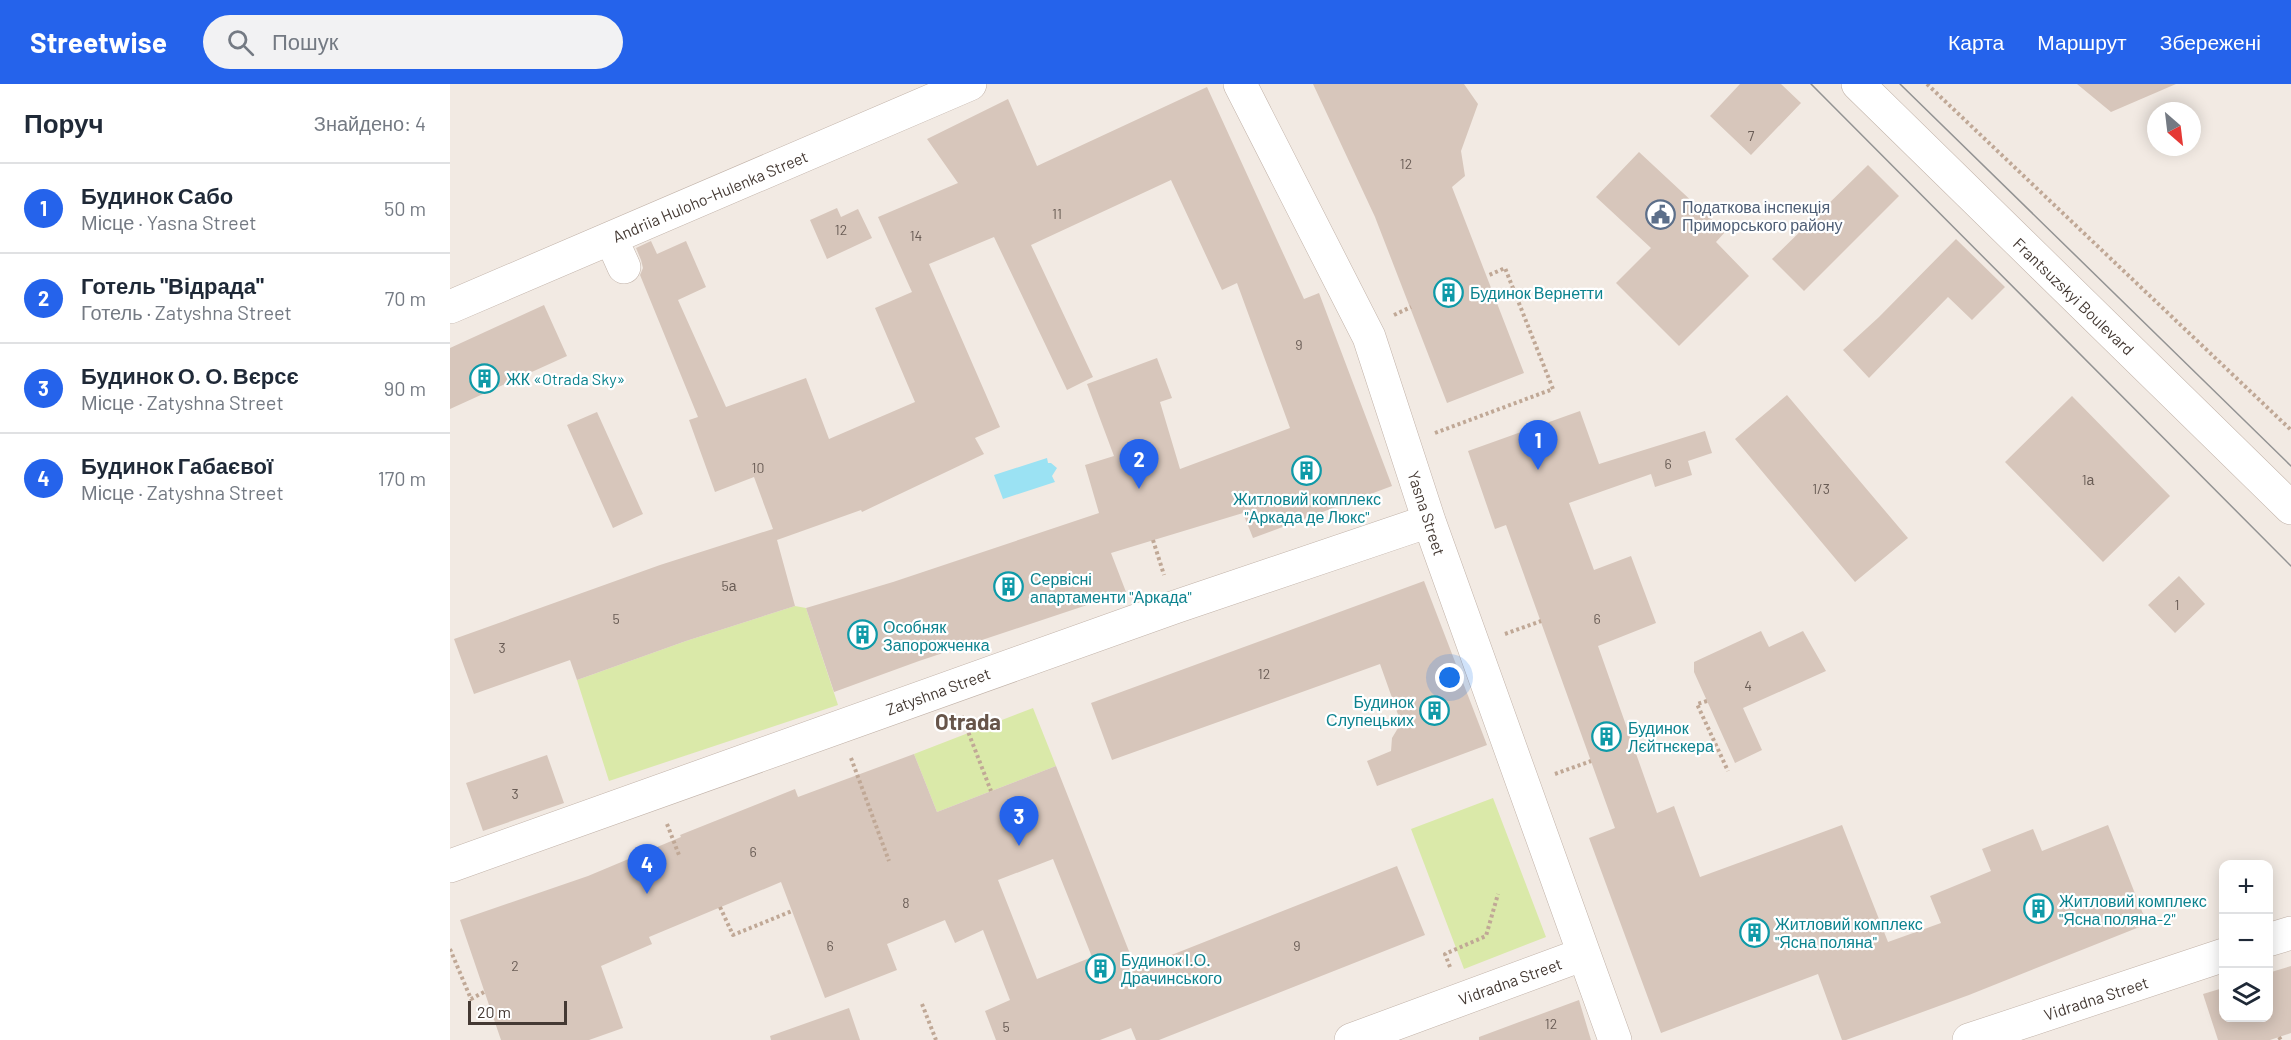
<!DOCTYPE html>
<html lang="uk">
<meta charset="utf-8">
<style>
:root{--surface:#fff;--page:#f2f2f3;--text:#1f2937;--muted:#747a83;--line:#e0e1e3;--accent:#2563eb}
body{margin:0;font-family:Barlow,sans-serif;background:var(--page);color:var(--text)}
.controls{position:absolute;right:18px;bottom:18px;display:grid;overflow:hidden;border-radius:12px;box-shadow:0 3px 15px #0003}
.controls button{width:54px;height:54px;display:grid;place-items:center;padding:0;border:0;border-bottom:2px solid var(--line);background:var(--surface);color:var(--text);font:30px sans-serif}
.compass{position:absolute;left:1697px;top:18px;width:54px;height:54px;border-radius:50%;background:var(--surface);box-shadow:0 3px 15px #0003;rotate:152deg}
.scale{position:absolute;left:18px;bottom:15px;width:99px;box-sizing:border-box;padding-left:6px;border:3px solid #443933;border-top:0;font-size:16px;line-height:21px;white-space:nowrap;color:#443933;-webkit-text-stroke:4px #fff;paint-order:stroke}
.you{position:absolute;left:1000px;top:594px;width:21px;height:21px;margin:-15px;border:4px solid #fff;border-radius:50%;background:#1a73e8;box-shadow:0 0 0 9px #1a73e833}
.badge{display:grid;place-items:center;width:39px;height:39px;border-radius:50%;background:var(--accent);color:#fff;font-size:20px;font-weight:700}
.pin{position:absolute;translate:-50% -50px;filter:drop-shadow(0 2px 3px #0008)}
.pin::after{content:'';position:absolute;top:32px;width:21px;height:18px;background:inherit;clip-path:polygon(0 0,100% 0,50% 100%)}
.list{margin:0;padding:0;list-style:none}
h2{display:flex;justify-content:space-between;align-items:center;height:78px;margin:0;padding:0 24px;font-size:26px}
h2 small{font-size:20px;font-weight:400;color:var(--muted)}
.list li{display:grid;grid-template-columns:39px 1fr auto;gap:18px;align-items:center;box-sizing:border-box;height:90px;padding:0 24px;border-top:2px solid var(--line)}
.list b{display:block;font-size:22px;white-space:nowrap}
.list p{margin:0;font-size:20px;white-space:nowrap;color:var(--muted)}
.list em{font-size:20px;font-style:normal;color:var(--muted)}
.icon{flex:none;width:33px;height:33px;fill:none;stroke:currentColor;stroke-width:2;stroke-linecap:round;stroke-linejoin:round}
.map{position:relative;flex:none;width:1841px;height:956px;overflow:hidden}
header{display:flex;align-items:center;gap:36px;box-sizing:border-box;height:84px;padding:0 30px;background:var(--accent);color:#fff}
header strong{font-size:28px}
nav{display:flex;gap:33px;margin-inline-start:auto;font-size:21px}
.search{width:420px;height:54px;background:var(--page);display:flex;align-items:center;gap:15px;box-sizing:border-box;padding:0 21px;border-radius:33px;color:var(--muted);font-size:22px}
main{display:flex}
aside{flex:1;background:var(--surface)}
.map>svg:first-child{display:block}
.green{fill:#dae9a9}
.water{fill:#9be2f3}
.building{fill:#d7c6bb;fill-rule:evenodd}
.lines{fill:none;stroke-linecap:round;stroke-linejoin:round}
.minor-casing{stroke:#c1b2a8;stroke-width:34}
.path{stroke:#c0a896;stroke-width:4;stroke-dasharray:3 3;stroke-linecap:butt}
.minor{stroke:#fff;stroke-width:33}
.tram{stroke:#939393;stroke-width:1.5}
.labels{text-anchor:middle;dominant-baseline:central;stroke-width:4.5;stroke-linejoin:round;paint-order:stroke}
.number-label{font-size:14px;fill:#695c55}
.street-label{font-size:16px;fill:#443933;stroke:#fff}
.service-label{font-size:16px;fill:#4e5e75;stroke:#fff;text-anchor:start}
.culture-label{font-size:16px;fill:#0d838f;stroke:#fff;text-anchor:start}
.district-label{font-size:22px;font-weight:bold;fill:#67554a;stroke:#fff}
</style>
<header>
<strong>Streetwise</strong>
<div class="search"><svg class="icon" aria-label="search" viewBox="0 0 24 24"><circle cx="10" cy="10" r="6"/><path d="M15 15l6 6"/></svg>Пошук</div>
<nav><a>Карта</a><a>Маршрут</a><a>Збережені</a></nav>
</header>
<main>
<aside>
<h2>Поруч<small>Знайдено: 4</small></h2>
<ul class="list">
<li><span class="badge">1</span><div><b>Будинок Сабо</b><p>Місце · Yasna Street</p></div><em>50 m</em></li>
<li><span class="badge">2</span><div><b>Готель &quot;Відрада&quot;</b><p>Готель · Zatyshna Street</p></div><em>70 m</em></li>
<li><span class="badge">3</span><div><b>Будинок О. О. Вєрсє</b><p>Місце · Zatyshna Street</p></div><em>90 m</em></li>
<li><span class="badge">4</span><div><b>Будинок Габаєвої</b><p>Місце · Zatyshna Street</p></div><em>170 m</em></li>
</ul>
</aside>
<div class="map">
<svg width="1841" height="956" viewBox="0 0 1841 956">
<rect width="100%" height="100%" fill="#f2eae3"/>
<path class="green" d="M345,522L356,524L388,621L159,697L127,596L236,557Z
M583,624L606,682L487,728L464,670Z
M1043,714L1096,853L1014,885L961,745Z"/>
<path class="water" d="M597,374L598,379H601L607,384L602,392L605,398L553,415L544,391Z"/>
<path class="building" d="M863,0H1014L1028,20L1011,67L1015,92L1002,103L1074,289L997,319L925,133Z
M1290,0H1331L1351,19L1301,71L1260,32Z
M1627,0H1726L1661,28Z
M757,3L854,215L869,209L942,402L803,454L793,429L661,469L676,508L469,577L384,608L356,524L443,498L649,429L635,381L664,372L637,300L707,274L722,314L710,318L730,385L840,344L787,199L772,206L721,96L581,161L643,293L617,306L544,153L479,180L550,343L525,354L534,370L412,428L411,426L327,456L345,522L236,557L127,596L120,576L24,610L4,555L210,481L323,445L304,393L265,408L239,336L248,333L190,191L193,184L191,176L186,164L201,157L207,170L236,157L256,203L228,216L276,323L356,294L379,355L465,318L425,224L462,208L428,133L508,99L477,55L558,15L587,82Z
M1189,68L1275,148L1266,158L1299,192L1229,262L1166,199L1201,164L1146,113Z
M1418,81L1449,112L1354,207L1322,175Z
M387,124L391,133L408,125L422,154L377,175L360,136Z
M1506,155L1555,203L1522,236L1498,213L1419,294L1393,266L1429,233Z
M94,221L117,272L0,325V264Z
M1337,311L1458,454L1405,498L1285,355Z
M1622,312L1720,412L1653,478L1555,378Z
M1130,327L1149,380L1255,347L1262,369L1238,377L1242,391L1205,403L1201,390L1119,419L1144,486L1181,472L1206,539L1148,562L1207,729L1224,722L1250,793L1392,741L1438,858L1491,839L1480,812L1541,787L1532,765L1583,745L1592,767L1658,741L1697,840L1519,911L1396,956H1392L1368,890L1211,949L1139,754L1165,744L1056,441L1045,445L1018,367Z
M147,328L193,430L163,444L117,341Z
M1729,492L1755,520L1725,549L1698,521Z
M974,497L1037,661L927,702L917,677L941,667L942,654L951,639L930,580L662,676L641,619Z
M1311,547L1319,563L1353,547L1376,587L1293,624L1312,666L1285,679L1244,588V578Z
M464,670L487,728L606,682L686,885L947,782L975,851L709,956H686L681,944L650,956H546L535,927L560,916L533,846L505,859L495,836L437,860L447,886L375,914L331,798L199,853L202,860L151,882L173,944L139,956H51L10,836L138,792L231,753L230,751L345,705L348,713ZM603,775L642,873L587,895L548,796Z
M97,671L114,719L33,747L16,699Z
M1841,882V949L1820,956H1768L1753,910L1773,904V933H1818V889Z
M1129,916L1141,956H1029V953Z
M399,924L410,956H321L320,952Z"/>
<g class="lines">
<defs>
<path id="minor" d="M790,0L919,253L979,437L1134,870
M1408,0L1841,424
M161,154L174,183
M0,223L520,0
M0,782L725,523L979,437
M1818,856L1841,849
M901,956L1134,870L1165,956
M1519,956L1774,871"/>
</defs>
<use href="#minor" class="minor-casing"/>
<path class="path" d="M1477,0L1841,346
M944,231L961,223
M985,349L1103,305L1055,184L1037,192
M703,456L714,491
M1055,550L1091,537
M1257,617L1247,620L1278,687
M512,632L541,707
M401,674L439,777
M1105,690L1141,677
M217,740L229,771
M270,823L283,851L342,827
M0,865L21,915L34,908
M1000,883L995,870L1036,852L1048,810
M472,920L486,956
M1829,953L1831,956"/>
<use href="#minor" class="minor"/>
<path class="tram" d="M1361,0L1841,482
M1450,0L1841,382"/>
</g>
<defs>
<symbol id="civic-ring" viewBox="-11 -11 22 22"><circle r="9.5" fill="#fff" stroke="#5c6f8a" stroke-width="1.5"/><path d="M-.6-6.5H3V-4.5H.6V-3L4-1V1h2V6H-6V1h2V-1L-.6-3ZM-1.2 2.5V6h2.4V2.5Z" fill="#5c6f8a"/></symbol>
<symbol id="building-ring" viewBox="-11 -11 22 22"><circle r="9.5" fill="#fff" stroke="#0f9aa8" stroke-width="1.5"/><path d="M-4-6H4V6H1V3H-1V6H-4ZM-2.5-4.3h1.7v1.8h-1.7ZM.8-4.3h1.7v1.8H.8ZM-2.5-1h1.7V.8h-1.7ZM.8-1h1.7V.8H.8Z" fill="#0f9aa8"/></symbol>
</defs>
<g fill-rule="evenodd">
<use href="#civic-ring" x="1194" y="114" width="33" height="33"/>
<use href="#building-ring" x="982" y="192" width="33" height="33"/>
<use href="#building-ring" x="18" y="278" width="33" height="33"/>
<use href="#building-ring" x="840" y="370" width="33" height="33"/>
<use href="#building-ring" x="542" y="486" width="33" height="33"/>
<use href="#building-ring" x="396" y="534" width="33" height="33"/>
<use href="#building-ring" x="968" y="610" width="33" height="33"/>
<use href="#building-ring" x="1140" y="636" width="33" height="33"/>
<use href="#building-ring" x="1572" y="808" width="33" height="33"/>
<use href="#building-ring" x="1288" y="832" width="33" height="33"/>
<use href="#building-ring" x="634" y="868" width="33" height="33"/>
</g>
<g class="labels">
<g class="number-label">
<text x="1301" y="51">7</text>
<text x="956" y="79">12</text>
<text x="607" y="129">11</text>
<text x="391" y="145">12</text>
<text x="466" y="151">14</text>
<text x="849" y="260">9</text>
<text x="1218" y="379">6</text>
<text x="308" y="383">10</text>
<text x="1638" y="395">1а</text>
<text x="1371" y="404">1/3</text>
<text x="279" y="501">5а</text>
<text x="1727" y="520">1</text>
<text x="166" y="534">5</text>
<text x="1147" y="534">6</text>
<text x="52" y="563">3</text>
<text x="814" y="589">12</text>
<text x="1298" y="601">4</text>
<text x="65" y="709">3</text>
<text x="303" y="767">6</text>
<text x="456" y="818">8</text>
<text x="380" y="861">6</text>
<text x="847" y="861">9</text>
<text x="65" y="881">2</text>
<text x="1101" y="939">12</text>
<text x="556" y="942">5</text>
</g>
<g class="street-label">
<text transform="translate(260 112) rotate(-23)">Andriia Huloho-Hulenka Street</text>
<text transform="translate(1624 212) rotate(44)">Frantsuzskyi Boulevard</text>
<text transform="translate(977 429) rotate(72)">Yasna Street</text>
<text transform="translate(488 607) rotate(-20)">Zatyshna Street</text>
<text transform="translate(1060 897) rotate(-20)">Vidradna Street</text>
<text transform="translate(1646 914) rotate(-18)">Vidradna Street</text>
</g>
<g class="service-label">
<text x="1232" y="122">Податкова інспекція<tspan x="1232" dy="18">Приморського району</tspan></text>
</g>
<g class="culture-label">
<text x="1020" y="208">Будинок Вернетти</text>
<text x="56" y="294">ЖК «Otrada Sky»</text>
<text x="857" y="414" text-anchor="middle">Житловий комплекс<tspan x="857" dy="18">"Аркада де Люкс"</tspan></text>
<text x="580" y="494">Сервісні<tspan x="580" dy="18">апартаменти "Аркада"</tspan></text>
<text x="433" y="542">Особняк<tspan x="433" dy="18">Запорожченка</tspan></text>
<text x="964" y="617" text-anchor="end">Будинок<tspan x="964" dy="18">Слупецьких</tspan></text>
<text x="1178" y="643">Будинок<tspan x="1178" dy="18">Лєйтнєкера</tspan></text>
<text x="1609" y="816">Житловий комплекс<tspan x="1609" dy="18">"Ясна поляна-2"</tspan></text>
<text x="1325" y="839">Житловий комплекс<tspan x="1325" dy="18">"Ясна поляна"</tspan></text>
<text x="671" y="875">Будинок І.О.<tspan x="671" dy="18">Драчинського</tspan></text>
</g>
<g class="district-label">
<text x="518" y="637">Otrada</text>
</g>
</g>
</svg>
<div class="controls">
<button>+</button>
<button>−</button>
<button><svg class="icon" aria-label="layers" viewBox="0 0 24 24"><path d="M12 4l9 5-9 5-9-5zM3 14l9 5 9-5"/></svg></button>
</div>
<svg class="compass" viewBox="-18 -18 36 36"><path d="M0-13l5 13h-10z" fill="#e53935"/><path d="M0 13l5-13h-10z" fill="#747a83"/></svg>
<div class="scale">20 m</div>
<div class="you"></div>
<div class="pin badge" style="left:1088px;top:386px">1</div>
<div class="pin badge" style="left:689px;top:405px">2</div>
<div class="pin badge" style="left:569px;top:762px">3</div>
<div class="pin badge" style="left:197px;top:810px">4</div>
</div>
</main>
